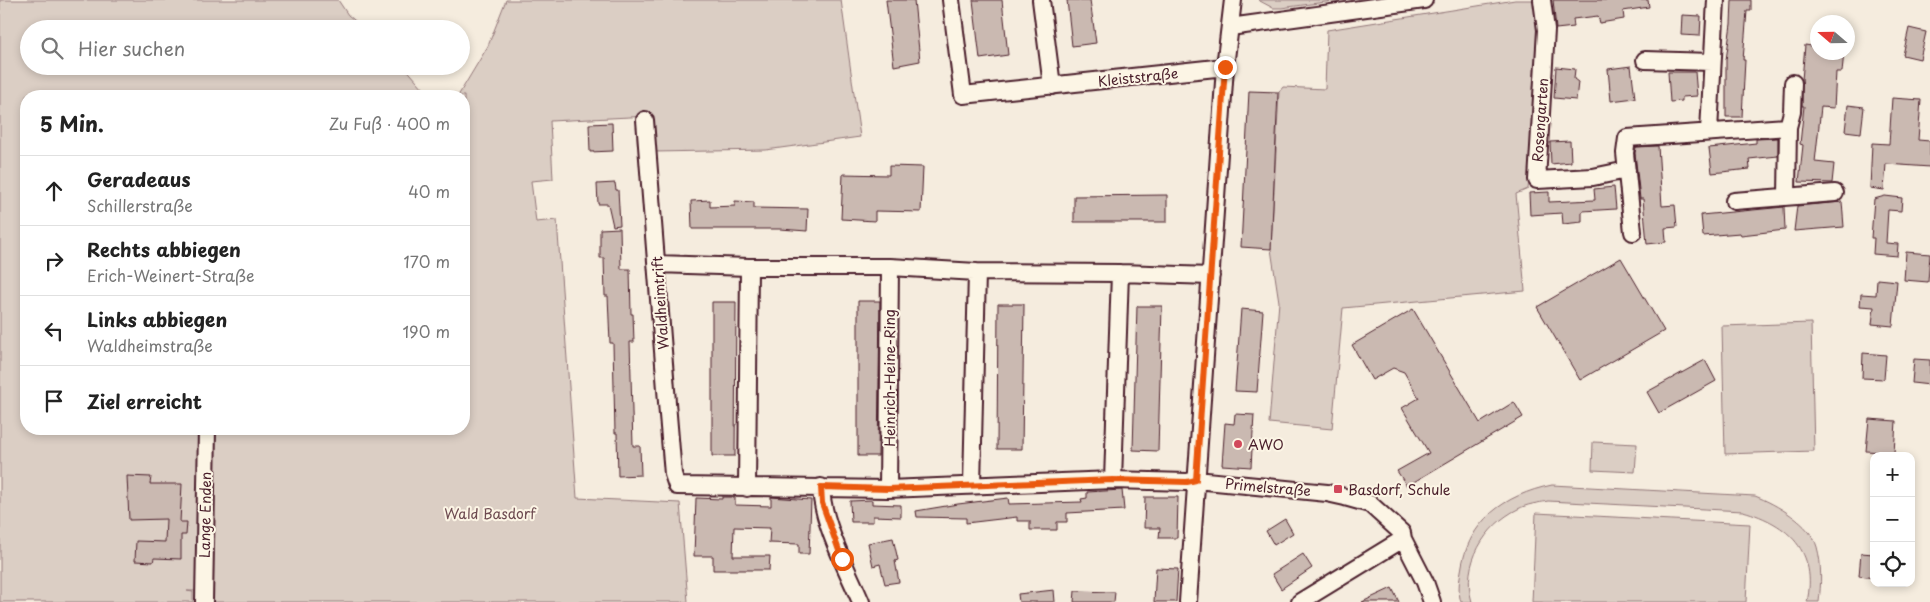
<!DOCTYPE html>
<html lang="de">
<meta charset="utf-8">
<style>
:root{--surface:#fff;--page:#f6f6f6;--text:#222;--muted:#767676;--line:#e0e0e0}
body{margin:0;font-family:"Playpen Sans",sans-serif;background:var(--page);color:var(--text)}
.controls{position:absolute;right:15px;bottom:15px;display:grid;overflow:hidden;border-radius:10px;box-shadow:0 2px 8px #0003}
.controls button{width:45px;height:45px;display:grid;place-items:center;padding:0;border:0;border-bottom:1px solid var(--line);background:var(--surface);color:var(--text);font:25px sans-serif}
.compass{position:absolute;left:1810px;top:15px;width:45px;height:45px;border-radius:50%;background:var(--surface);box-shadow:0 2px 8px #0003;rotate:290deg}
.stop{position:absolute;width:15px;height:15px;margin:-11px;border:4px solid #ea580c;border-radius:50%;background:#fff}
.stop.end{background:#ea580c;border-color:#fff;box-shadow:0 1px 5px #0008}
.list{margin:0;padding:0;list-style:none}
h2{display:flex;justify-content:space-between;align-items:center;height:65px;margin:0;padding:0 20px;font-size:21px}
h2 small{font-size:16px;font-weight:400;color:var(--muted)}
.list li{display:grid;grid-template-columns:32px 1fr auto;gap:15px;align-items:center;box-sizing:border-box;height:70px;padding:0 20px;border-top:1px solid var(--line)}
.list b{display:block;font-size:19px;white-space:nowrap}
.list p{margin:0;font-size:16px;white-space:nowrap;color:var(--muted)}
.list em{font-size:16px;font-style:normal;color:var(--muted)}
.icon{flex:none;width:28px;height:28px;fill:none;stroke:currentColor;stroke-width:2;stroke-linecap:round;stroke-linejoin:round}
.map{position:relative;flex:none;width:1930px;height:602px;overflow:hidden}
.search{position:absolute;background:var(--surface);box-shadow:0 2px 8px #0003;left:20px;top:20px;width:450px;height:55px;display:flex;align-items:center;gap:12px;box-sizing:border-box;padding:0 18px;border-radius:28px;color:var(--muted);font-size:19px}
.panel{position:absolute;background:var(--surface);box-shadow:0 2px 8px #0003;left:20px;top:90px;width:450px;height:345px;border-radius:20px}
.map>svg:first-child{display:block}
.green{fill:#dbcec4;stroke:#927678}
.building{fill:#cab9b1;stroke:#4a1f2b}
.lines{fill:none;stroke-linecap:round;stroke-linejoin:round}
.minor-casing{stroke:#4a1f2b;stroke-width:20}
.minor{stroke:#fcf5e5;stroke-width:16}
.route{stroke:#ea580c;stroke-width:6}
.poi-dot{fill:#d1495b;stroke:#fcf5e5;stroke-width:2}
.labels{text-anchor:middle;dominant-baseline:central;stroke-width:4;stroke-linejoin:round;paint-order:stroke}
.street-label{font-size:14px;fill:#4a1f2b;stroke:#fcf5e5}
.poi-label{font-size:14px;fill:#4a1f2b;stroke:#fcf5e5;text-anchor:start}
.park-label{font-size:14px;fill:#6e4b51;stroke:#fcf5e5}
</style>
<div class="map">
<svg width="1930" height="602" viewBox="0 0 1930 602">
<rect width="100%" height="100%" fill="#f5ecde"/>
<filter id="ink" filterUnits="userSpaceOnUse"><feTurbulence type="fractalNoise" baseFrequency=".02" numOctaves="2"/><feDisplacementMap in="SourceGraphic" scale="10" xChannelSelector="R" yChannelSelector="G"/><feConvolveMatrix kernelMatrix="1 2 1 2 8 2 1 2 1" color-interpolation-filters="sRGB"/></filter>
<g filter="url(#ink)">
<path class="green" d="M0,0H338L348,15L365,29H29V66H404L430,96H26V429H464V96H458L488,46L506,0H841L860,137L766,150L654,152L650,116L550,121L553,179L531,181L536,222L557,220L577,498L680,503L688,602H206V591H187L193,592V602H0Z
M1258,0H1340L1281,8H1273Z
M1515,0H1536L1542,52L1528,189L1516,194L1525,291L1343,308L1332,429L1269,423L1279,302L1271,249L1279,92L1283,87L1325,89L1327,30Z
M1811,323L1814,451L1725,454L1722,326Z
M1593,442L1637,444L1635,472L1592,470Z
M1552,485L1755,496C1776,504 1811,524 1817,547C1822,565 1821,584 1819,602H1807C1818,552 1789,524 1743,511L1548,501C1538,503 1527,504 1518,509C1485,525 1461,564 1472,602H1461C1458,593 1459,581 1461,571C1468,521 1504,495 1552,485Z
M1536,513L1750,524L1746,602H1532Z"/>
<path class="building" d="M886,0H914L920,61L894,66Z
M973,0H1002L1008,55L980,59Z
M1067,0H1090L1096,43L1072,46Z
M1553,0H1648L1649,7L1623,11L1624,19L1600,23L1598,16L1573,19L1574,27L1556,29Z
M1732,0H1751V11H1747L1743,60H1745L1742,117H1726V60L1731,24Z
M1682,15L1701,16L1700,36L1681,35Z
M1909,28L1926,32L1920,59L1903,55Z
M1805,45L1818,47V52H1844L1842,72H1836L1834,108L1821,107L1815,162L1834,164L1832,183L1799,182L1803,145L1800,144L1804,106H1802V80Z
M1631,66L1635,98L1611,101L1608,69Z
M1556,67L1575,69L1574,79L1578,82L1576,100L1554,98Z
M1668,72H1695L1697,96L1682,97V101L1670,102Z
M1249,91L1278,92L1271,249L1241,247Z
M1892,98L1921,100L1918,140L1930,141V167L1886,164L1884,190L1870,188L1872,143L1889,144Z
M1848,105L1864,107L1861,133L1845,131Z
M612,123L613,151L590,152L589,124Z
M1778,138V156L1749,159L1750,169L1712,173L1709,148L1756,143V139Z
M1570,141L1571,162L1551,164L1550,142Z
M1658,146L1662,206L1675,205L1677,227L1665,228L1666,242L1647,244L1643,199H1640L1635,153L1636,147Z
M889,166L923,167L921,212L875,211V221L841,219L843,174L889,175Z
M615,183L616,190H618L620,225L613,226L608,204H598L597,184Z
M1614,187L1616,209L1582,211V222L1563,224L1562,213L1530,215L1529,193L1549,192V202L1595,200L1594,189Z
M1167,195V222H1074V196Z
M1885,196L1902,198L1901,211L1888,210L1886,243L1898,244L1897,256L1873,254L1874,238H1871L1874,199Z
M710,200V207L735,206V201L754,202V208L808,209L807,231L780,229H692L691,201Z
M1842,202L1844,227L1794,231L1797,206Z
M1784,207L1785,230L1741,235L1740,233L1703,236L1701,215Z
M620,228L621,269H630L631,314H633L634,342H630L633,446H640L641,475L618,476L617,433H615L613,343H610L608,296H605L604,258H600V229Z
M1906,252L1930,254L1928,282L1904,280Z
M1621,258L1664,331L1580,380L1537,307Z
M1877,279L1897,281L1893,326L1872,324L1874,307L1860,306L1861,294L1876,295Z
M858,301H880L878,456H858Z
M712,302H736L735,456H712Z
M998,304H1024L1022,449H997Z
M1137,306H1162L1158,451L1133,450Z
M1241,309L1263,311L1257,392L1235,391Z
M1413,309L1480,423L1514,402L1523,417L1407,486L1397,471L1429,453L1402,408L1419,398L1404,372L1393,368L1372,380L1352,345Z
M1863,353L1886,355L1884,379L1862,378Z
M1914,359L1930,360V385L1912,383Z
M1705,360L1716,381L1659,413L1647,392Z
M1235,414L1254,415L1251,467L1222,465L1225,423L1234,424Z
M1869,419L1896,421L1894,453L1866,451Z
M127,476L151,477L150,484H182L180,522H187L186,535H181V559L154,558L153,562L135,561L136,541L165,542L166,519L129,520Z
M1122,490L1124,510L1067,513V522H1057V530H1030V521H1017V517L966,523V518L917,517L916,511L958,504L1008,498L1009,504L1082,502L1081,499L1087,498V492Z
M722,497H735V505L771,506V497L811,500L809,554H799V544L769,543L770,528L734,527L733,556H770L769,570H713V556H694L696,498L722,499Z
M1145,497H1178L1177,538H1159L1160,528H1144Z
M872,500V504L901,505V517L873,516V522H851L850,501Z
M1285,519L1293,533L1274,545L1266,531Z
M893,538L898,560L895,561L899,582L885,584L880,564L873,566L868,543Z
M1861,553L1874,554V578L1859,576Z
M1303,554L1312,568L1281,589L1272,574Z
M1156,568L1178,569L1176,602H1154Z
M1392,588L1399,602H1362Z
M1054,590L1055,602H1019L1018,594Z
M1075,591L1115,592L1114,602H1074Z"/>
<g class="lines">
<defs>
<path id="minor" d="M951,0L963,95L1225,67
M1041,0L1052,86
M1542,0L1546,30L1537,180L1593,177L1627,170
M1230,27L1424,0
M1645,60L1712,62
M645,120L668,415L673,474L677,486L888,489L1113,480L1187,482L1196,480L1327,493L1345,497L1370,504L1402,533L1403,539L1425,582L1432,602
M1709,131L1716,0
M1787,196L1788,127L1792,112L1793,83
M1734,201L1835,193
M1633,232L1625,153L1627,138L1788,127
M657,264L749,267H890L977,272L1120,273L1211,276
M1113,480L1120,273
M972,485L977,272
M821,487C822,523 847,569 861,602
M747,488L749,267
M888,489L890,267
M204,602L207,429
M1188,602L1225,67L1233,0
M1300,602L1403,539"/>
</defs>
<use href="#minor" class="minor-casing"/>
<use href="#minor" class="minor"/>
</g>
</g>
<g class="lines" filter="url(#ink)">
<path class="route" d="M842,559L822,503L821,487L888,489L1113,480L1187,482L1196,480L1225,67"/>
</g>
<g class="poi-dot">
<circle cx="1238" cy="444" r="5"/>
<rect x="1333" y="484" width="10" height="10" rx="2.5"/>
</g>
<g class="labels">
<g class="street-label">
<text transform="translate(1138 77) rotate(-6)">Kleiststraße</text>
<text transform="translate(1540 120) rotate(-86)">Rosengarten</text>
<text transform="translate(660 303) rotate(-94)">Waldheimtrift</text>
<text transform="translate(889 378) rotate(-90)">Heinrich-Heine-Ring</text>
<text transform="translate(1268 487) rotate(5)">Primelstraße</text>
<text transform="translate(205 515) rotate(-89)">Lange Enden</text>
</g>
<g class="poi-label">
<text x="1248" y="444">AWO</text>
<text x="1348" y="489">Basdorf, Schule</text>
</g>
<g class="park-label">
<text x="490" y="513">Wald Basdorf</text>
</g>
</g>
</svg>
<div class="controls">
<button>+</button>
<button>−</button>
<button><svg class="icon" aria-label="locate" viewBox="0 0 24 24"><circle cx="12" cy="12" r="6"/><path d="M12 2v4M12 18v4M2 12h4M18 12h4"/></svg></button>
</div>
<svg class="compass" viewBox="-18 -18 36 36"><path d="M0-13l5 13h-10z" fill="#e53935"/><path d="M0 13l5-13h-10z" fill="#767676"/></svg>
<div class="stop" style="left:842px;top:559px"></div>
<div class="stop end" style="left:1225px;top:67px"></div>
<div class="search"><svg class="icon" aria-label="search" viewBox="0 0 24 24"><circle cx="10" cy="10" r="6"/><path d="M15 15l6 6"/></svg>Hier suchen</div>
<section class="panel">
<h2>5 Min.<small>Zu Fuß · 400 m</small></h2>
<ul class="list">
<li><svg class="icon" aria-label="ahead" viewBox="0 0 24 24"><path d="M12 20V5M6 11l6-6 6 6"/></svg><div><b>Geradeaus</b><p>Schillerstraße</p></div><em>40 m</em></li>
<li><svg class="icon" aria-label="right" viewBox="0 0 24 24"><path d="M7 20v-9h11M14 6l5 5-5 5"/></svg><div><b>Rechts abbiegen</b><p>Erich-Weinert-Straße</p></div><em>170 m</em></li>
<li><svg class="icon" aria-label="left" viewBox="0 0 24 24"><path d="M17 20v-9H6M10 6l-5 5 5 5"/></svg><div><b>Links abbiegen</b><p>Waldheimstraße</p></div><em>190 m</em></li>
<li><svg class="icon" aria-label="arrive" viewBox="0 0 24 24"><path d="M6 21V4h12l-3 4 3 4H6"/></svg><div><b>Ziel erreicht</b></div></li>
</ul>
</section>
</div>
